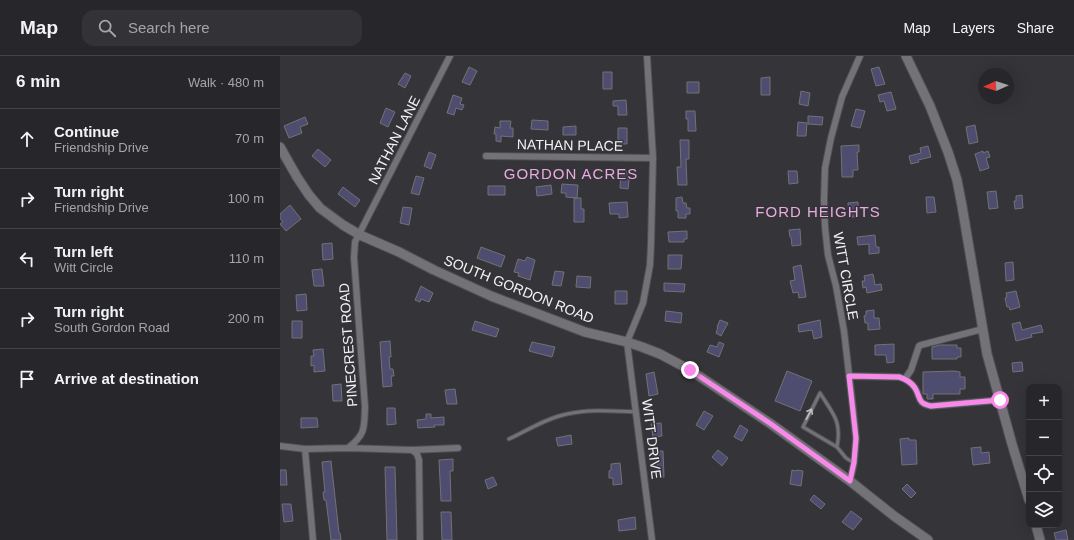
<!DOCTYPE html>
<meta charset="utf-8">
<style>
:root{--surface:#27272b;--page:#333337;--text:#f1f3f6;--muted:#a4a5a9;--line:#434447}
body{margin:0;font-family:Arial,sans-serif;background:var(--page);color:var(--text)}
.controls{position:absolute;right:12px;bottom:12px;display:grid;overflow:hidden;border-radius:8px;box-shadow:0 4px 16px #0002}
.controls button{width:36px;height:36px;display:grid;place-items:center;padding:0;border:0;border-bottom:1px solid var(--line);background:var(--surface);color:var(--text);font:20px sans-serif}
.compass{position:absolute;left:698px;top:12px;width:36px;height:36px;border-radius:50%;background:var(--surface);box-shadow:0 4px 16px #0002;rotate:267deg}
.stop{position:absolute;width:12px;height:12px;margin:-9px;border:3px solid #f888ea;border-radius:50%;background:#fff}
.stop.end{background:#f888ea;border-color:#fff;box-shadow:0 1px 4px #0008}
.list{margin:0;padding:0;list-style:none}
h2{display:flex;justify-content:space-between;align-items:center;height:52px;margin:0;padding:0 16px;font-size:17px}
h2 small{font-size:13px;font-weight:400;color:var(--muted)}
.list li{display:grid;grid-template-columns:26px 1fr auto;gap:12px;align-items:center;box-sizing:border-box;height:60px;padding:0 16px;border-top:1px solid var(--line)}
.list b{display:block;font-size:15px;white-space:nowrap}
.list p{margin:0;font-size:13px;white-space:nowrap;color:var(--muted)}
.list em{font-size:13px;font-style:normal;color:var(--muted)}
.icon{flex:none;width:22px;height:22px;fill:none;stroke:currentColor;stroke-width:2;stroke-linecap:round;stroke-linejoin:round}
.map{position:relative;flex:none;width:794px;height:484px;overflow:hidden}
header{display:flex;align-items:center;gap:24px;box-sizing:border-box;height:56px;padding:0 20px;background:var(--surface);border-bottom:1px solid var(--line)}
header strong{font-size:19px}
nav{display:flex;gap:22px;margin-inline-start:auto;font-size:14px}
.search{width:280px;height:36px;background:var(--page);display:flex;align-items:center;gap:10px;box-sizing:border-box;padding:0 14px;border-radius:12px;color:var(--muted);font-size:15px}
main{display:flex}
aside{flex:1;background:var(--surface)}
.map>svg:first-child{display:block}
.building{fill:#4e4d70;stroke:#717176}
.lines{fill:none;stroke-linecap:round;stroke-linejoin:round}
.lane-casing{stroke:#505053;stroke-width:5}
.street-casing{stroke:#505053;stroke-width:8}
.secondary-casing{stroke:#505053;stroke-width:11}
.lane{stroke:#727277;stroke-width:3}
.street{stroke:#727277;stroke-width:6}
.secondary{stroke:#727277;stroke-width:9}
.oneway{stroke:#bfbfc3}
.route{stroke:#f888ea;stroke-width:5}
.labels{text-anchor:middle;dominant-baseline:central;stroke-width:3;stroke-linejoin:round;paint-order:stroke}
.street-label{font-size:14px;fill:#f3f3f5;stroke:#343439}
.neighbourhood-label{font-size:15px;letter-spacing:1px;fill:#e9aadf;stroke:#343439}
</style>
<header>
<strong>Map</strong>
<div class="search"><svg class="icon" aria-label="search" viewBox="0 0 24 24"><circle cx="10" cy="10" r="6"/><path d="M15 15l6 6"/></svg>Search here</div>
<nav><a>Map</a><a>Layers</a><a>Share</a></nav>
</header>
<main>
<aside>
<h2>6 min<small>Walk · 480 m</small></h2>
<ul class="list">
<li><svg class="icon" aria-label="ahead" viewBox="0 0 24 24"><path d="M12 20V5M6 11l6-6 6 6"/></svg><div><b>Continue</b><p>Friendship Drive</p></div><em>70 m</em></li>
<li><svg class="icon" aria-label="right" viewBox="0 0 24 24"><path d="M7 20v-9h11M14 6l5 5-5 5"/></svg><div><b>Turn right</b><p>Friendship Drive</p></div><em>100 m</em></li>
<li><svg class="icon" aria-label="left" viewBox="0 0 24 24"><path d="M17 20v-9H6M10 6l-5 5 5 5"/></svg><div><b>Turn left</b><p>Witt Circle</p></div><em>110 m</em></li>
<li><svg class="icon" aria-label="right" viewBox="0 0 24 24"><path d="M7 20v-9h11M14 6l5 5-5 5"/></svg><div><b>Turn right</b><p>South Gordon Road</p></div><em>200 m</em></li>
<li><svg class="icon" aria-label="arrive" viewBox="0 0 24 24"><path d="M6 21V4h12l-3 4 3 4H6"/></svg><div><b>Arrive at destination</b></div></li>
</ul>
</aside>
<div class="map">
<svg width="794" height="484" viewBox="0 0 794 484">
<rect width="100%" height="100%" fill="#343439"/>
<path class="building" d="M189,11L197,15L190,29L182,26Z
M599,11L605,28L596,30L591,13Z
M323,16H332V33H323Z
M125,17L131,20L125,32L118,28Z
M490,21V39H481V22Z
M407,26H419V37H407Z
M521,35L530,37L528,50L519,48Z
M611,36L616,53L607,55L604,45L600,46L598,39Z
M173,39L182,42L180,48L184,49L182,54L176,52L174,59L167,57Z
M346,44L347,59H338V50H333V45Z
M106,52L115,56L108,71L100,67Z
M576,53L585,55L580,72L571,70Z
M406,55H415L416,75H408V63H406Z
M528,60L543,61L542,69L528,68Z
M25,61L28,68L20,71L22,77L9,82L4,70Z
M252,64L268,65V74L251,73Z
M220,65H231L230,72H233V81L221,80V86L216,85V78H214L215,71L220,72Z
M518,66L527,67L526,80H517Z
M695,69L698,86L689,88L686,71Z
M296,70V79H283V71Z
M338,72H347V88H340V84H338Z
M400,84H409V103H406L407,129H398L397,111H401Z
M579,89V96H577L578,114H573V121H562L561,90Z
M648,90L651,101L638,104L639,106L631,108L629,100L641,97L640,92Z
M38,93L51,104L45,111L32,100Z
M703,95V97L708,95L710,101L706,102L709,112L700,115L695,98Z
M149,96L156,99L151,113L144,110Z
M341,115L350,116L348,133L340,132Z
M508,115H517L518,127L509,128Z
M136,120L144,122L139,139L131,137Z
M282,128L298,129L297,142L286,141V137H281Z
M271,129L272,138L257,140L256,131Z
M208,130H225V139H208Z
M63,131L80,144L75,151L58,138Z
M716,135L718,152L709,153L707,136Z
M742,139L743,152L735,153L734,145H736V140Z
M402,141L403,147H406L407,152H410V158H406V162H398V155H396V142Z
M646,141H654L656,156L647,157Z
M294,142H301V153H304V166H294Z
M347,146L348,161L339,162V158H330L329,147Z
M578,146V161H569L568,147Z
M10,149L21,163L6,175L0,168L3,166L0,162V158Z
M123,151L132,152L129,169L120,167Z
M520,173L521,189L512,190L511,181H510L509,174Z
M407,175V183H404V186H389L388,176Z
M595,179L596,191H599V197L589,198V188L578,189L577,181Z
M52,187L53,203L43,204L42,188Z
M201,191L225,200L221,211L197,202Z
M388,199H402L401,213H388Z
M247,201L255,204L250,224L238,220L239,217L234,216L238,203L245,205Z
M733,206L734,224L726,225L725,207Z
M521,209L526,241L519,242L518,236L513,237L510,225L515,224L513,211Z
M42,213L44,230H34L32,214Z
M275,215L284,216L281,230L272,229Z
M593,218L595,229L601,228L602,234L587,237L586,231L583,232L582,225H585L584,220Z
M297,220L311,221L310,232L296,231Z
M384,227L405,228L404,236L384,235Z
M141,230L153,237L149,246L141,243L140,246L135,244Z
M335,235H347V248H335Z
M736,235L740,251L730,254L729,251H727L725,242L727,241L726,237Z
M26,238L27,254L17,255L16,239Z
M594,254V262H599L600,273L588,274V267H585L584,260L586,259V255Z
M386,255L402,257L401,267L385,265Z
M440,264L448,267L441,280L436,277L438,271H437Z
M540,264L542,281L534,283L532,274L519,276L518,269Z
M12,265H22V282H12Z
M195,265L219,273L216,281L192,274Z
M740,266L742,274L761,269L763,276L751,278L752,281L736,285L732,268Z
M110,285L111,301H109L110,313H113L114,320H111L112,330L103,331L100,286Z
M252,286L275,291L272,301L249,295Z
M439,286L444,288L439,301L427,296L430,289L437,291Z
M614,288V306L607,307L606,299H595V289Z
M659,289H677V292H681V301H677V303H652V291Z
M43,293L45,315L34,316V309L31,310V300H34L33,294Z
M742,306L743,315L733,316L732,307Z
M507,315L532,325L520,355L495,345Z
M674,315L680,316V321H685V333H680V338H653V343H647V338H643V316Z
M374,316L378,338L369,340L366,318Z
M61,328L62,345H53L52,329Z
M175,333L177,348H167L165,334Z
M107,352H115L116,368L107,369Z
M424,355L433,360L424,374L416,369Z
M146,358H151V362L164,361V369H154L155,371L138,372L137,364L146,363Z
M21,362H37L38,371L21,372Z
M381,367L382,380L373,381L371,368Z
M460,369L468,374L462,385L454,381Z
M291,379L292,388L278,390L276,382Z
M629,382V384H636L637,408L622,409L620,383Z
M701,391V397L709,396L710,407L693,409L691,392Z
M438,394L448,402L442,410L432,401Z
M374,395H383L384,421H378L377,401H375Z
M173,403V415H170L171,445H161L159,404Z
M51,405L59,477H60L61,484H51L46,444H44L43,436H45L42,406Z
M340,407L342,428L333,429V422H329V415L331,414V408Z
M105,411H115L117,484H107Z
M0,414H6L7,429H0Z
M512,414L516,415L517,414L523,415L521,430L510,428Z
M213,421L217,429L208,433L205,424Z
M627,428L636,437L631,442L622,433Z
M534,439L545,448L541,453L530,444Z
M2,448H11L13,465L4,466Z
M571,455L582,463L573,474L562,466Z
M161,456H171L172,484H162Z
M355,461L356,473L339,475L338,464Z
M786,474L788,484H776L774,477Z"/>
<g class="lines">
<defs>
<path id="lane" d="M229,383C248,374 267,362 287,358C309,353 333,355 356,356
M557,391C562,365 553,358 540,337L523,371L557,391L566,402L574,407"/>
<path id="street" d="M367,0L373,102L371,188L370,209L363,247L347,286L372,484
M206,100L373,102
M569,320L619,321C626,323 631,326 635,332C641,342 637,347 651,350L720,344
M625,323L631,314L639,290L641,289L703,273
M0,390L25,393L68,392L132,394L178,392
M68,392C86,378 84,372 85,351L74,202L75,186L170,0
M25,393L33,484
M132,394L137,398L139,404L140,484
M570,425L574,407L576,383L573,353L564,275L556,230L548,199L545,171L544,144L545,112L551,82L562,41L580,0"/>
<path id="secondary" d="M626,0L650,50L668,96L677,124L682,150L707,298L732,388L749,444
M0,91L17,121L29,139L40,152L63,169L80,179L119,196L154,214L211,240L305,276L347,286L362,291L380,298L410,314L491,368L570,425L614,460L648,484
M756,469L760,484"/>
</defs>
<use href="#lane" class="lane-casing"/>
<use href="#street" class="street-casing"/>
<use href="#secondary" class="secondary-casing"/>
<use href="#lane" class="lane"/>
<use href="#street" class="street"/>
<use href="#secondary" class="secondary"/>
</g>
<defs><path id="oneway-shaft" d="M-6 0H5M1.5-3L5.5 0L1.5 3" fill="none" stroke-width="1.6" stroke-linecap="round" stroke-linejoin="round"/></defs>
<use class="oneway" href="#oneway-shaft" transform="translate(529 358) rotate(-63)"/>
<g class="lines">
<path class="route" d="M410,314L491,368L570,425L574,406L576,382L569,320L619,321C626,323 631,326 635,332C641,342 637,347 651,350L720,344"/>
</g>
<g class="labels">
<g class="street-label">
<text transform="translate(114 84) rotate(-63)">NATHAN LANE</text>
<text transform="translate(290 89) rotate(1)">NATHAN PLACE</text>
<text transform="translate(566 220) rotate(80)">WITT CIRCLE</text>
<text transform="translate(239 233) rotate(22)">SOUTH GORDON ROAD</text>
<text transform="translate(68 289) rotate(-94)">PINECREST ROAD</text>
<text transform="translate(372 383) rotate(83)">WITT DRIVE</text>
</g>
<g class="neighbourhood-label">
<text x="291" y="117">GORDON ACRES</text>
<text x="538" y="155">FORD HEIGHTS</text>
</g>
</g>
</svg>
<div class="controls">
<button>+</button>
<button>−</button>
<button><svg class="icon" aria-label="locate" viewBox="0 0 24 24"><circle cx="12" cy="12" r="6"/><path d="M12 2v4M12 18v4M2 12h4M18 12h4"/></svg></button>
<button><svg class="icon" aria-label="layers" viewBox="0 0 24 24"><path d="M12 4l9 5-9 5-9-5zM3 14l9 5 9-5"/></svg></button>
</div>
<svg class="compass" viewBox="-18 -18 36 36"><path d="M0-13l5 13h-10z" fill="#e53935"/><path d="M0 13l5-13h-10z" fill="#a4a5a9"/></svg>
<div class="stop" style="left:720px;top:344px"></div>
<div class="stop end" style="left:410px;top:314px"></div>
</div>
</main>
